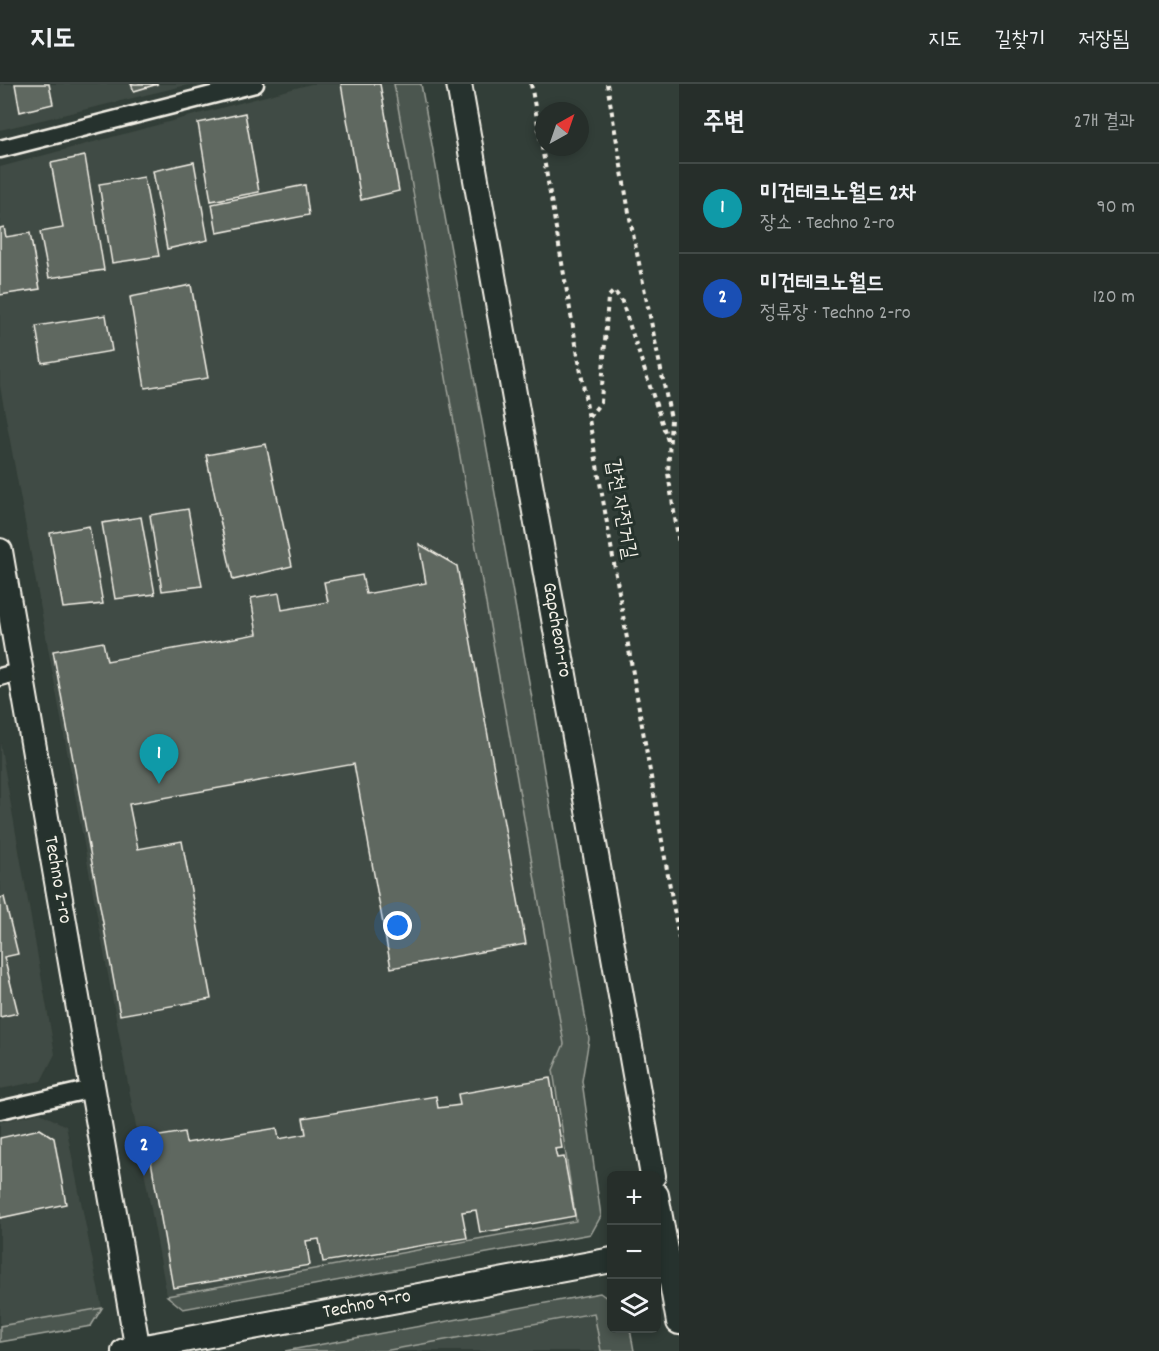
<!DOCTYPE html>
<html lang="ko">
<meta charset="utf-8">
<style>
:root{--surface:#262e2a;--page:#2e3632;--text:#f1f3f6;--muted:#a4a8a8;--line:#424a47;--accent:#8bbbb9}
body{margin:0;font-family:Dekko,"Poor Story",sans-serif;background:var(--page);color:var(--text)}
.controls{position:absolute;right:18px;bottom:18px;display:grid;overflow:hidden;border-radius:9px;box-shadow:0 3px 9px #0003}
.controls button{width:54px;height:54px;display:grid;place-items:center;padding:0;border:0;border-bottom:2px solid var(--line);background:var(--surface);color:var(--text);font:30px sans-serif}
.compass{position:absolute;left:535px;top:18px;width:54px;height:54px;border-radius:50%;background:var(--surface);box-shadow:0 3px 9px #0003;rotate:40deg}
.you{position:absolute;left:398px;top:842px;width:21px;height:21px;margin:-15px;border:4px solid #fff;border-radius:50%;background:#1a73e8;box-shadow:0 0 0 9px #1a73e833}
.badge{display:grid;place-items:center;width:39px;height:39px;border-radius:50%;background:var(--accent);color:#fff;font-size:20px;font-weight:700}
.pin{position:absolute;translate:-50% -50px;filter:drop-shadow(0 2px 3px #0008)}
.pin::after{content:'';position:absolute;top:32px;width:21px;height:18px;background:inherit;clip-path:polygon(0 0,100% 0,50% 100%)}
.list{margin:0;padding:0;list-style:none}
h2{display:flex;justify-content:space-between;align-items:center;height:78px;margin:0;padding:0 24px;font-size:26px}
h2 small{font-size:20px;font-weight:400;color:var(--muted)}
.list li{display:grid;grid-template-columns:39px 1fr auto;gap:18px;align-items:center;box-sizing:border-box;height:90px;padding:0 24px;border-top:2px solid var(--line)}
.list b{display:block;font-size:22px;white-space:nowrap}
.list p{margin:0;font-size:20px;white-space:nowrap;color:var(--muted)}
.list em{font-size:20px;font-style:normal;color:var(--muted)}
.icon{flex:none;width:33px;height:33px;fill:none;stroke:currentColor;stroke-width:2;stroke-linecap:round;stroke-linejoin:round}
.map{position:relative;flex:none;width:679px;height:1267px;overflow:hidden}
header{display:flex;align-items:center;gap:36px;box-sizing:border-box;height:84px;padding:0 30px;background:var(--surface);border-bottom:2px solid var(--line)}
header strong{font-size:28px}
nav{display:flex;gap:33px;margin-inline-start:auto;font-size:21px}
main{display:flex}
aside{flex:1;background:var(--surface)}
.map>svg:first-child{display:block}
.built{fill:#404b44}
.green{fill:#4c564f;stroke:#a0a49c;stroke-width:1.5}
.building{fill:#5f6861;stroke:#f4f1e8;stroke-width:1.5}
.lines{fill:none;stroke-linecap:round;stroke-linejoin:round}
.street-casing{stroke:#f4f1e8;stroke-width:21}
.secondary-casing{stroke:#f4f1e8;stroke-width:28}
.path{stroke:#f4f1e8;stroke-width:4;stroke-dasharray:4.5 4.5;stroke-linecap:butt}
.street{stroke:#26332d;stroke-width:16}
.secondary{stroke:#26332d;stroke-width:24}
.labels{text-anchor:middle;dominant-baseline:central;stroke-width:6;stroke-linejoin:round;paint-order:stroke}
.street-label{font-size:20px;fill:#f4f1e8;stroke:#26332d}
</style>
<header>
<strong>지도</strong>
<nav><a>지도</a><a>길찾기</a><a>저장됨</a></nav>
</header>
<main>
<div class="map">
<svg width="679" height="1267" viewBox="0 0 679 1267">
<rect width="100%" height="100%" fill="#323e38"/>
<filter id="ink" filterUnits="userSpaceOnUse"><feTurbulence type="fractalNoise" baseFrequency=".0167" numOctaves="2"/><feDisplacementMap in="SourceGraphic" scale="12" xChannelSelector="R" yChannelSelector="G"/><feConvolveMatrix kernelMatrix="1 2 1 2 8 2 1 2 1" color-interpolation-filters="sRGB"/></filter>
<g filter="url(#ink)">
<path class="built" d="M0,0H191L0,46Z
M311,0H394L564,960L553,986L576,1137L167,1212L0,302V83Z
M0,659L55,970L41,997L0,1005Z
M40,1029L66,1042L102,1224L0,1242V1038Z
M594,1229L601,1267H384Z"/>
<path class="green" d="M394,0H421L531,609L589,955L582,997L601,1132L591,1150L183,1225L167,1212L576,1137L553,986L564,960Z
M600,1209L611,1217L612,1244L630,1245L634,1267H601L594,1229L384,1267H285Z
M102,1224L91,1242L0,1258V1242Z"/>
<path class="building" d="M15,0H49L53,20L20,28Z
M131,0H158L134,7Z
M341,0H380L399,107L361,116Z
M245,29L259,108L211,117L198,39Z
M85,72L104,186L49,194L40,148L63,144L51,79Z
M194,78L208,156L167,165L153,87Z
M144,93L159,172L112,179L99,100Z
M305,101L309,131L217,149L212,120Z
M4,143L6,153L30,149L40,205L0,211V144Z
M191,201L208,294L145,304L130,213Z
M106,231L112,267L42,279L36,242Z
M266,360L292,482L233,496L206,371Z
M188,425L202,502L162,507L150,431Z
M141,433L155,510L115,515L102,439Z
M89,442L103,520L63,524L50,449Z
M419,460L457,482L526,860L391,884L354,680L129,720L138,765L182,757L211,915L120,931L53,567L103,558L107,577L257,550L251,514L279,509L282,526L328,518L324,498L362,491L366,510L426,499Z
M4,813L18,870L4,873L18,929L0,933V814Z
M550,994L562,1064L555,1065L557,1074L564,1073L575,1132L480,1149L476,1126L462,1128L467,1154L323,1178L319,1155L306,1157L310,1181L173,1204L147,1054L184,1048L186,1059L277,1044L279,1055L306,1050L303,1034L436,1012L438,1024L460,1021L458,1010Z
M40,1045L54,1054L66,1120L0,1134V1054Z"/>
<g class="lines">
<defs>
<path id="street" d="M0,65L255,0
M0,593L21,587
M0,1026L92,1005"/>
<path id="secondary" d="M459,0L653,1092
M0,467L138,1267
M656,1111L679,1238
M124,1267L612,1176"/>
</defs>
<use href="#street" class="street-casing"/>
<use href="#secondary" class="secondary-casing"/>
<path class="path" d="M531,0L679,855
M607,0L631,140L671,335L668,389L679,460
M589,333L601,318L608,213L614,207L621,215L668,357"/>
<use href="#street" class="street"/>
<use href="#secondary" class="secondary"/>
</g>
</g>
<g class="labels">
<g class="street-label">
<text transform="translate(620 425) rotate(80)">갑천 자전거길</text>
<text transform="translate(556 546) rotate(80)">Gapcheon-ro</text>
<text transform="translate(57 796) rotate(80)">Techno 2-ro</text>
<text transform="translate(367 1221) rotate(-11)">Techno 9-ro</text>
</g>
</g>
</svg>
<div class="controls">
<button>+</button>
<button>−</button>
<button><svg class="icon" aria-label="layers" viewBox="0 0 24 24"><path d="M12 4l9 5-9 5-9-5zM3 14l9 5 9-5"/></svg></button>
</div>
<svg class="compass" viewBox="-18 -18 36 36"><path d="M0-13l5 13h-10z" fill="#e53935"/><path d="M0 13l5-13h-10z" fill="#a4a8a8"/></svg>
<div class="you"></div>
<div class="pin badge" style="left:159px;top:700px;background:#0f9aa8">1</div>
<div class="pin badge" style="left:144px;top:1092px;background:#1a4fb4">2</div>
</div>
<aside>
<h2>주변<small>2개 결과</small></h2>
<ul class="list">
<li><span class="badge" style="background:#0f9aa8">1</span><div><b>미건테크노월드 2차</b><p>장소 · Techno 2-ro</p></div><em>90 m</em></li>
<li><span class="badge" style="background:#1a4fb4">2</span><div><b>미건테크노월드</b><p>정류장 · Techno 2-ro</p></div><em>120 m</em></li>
</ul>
</aside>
</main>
